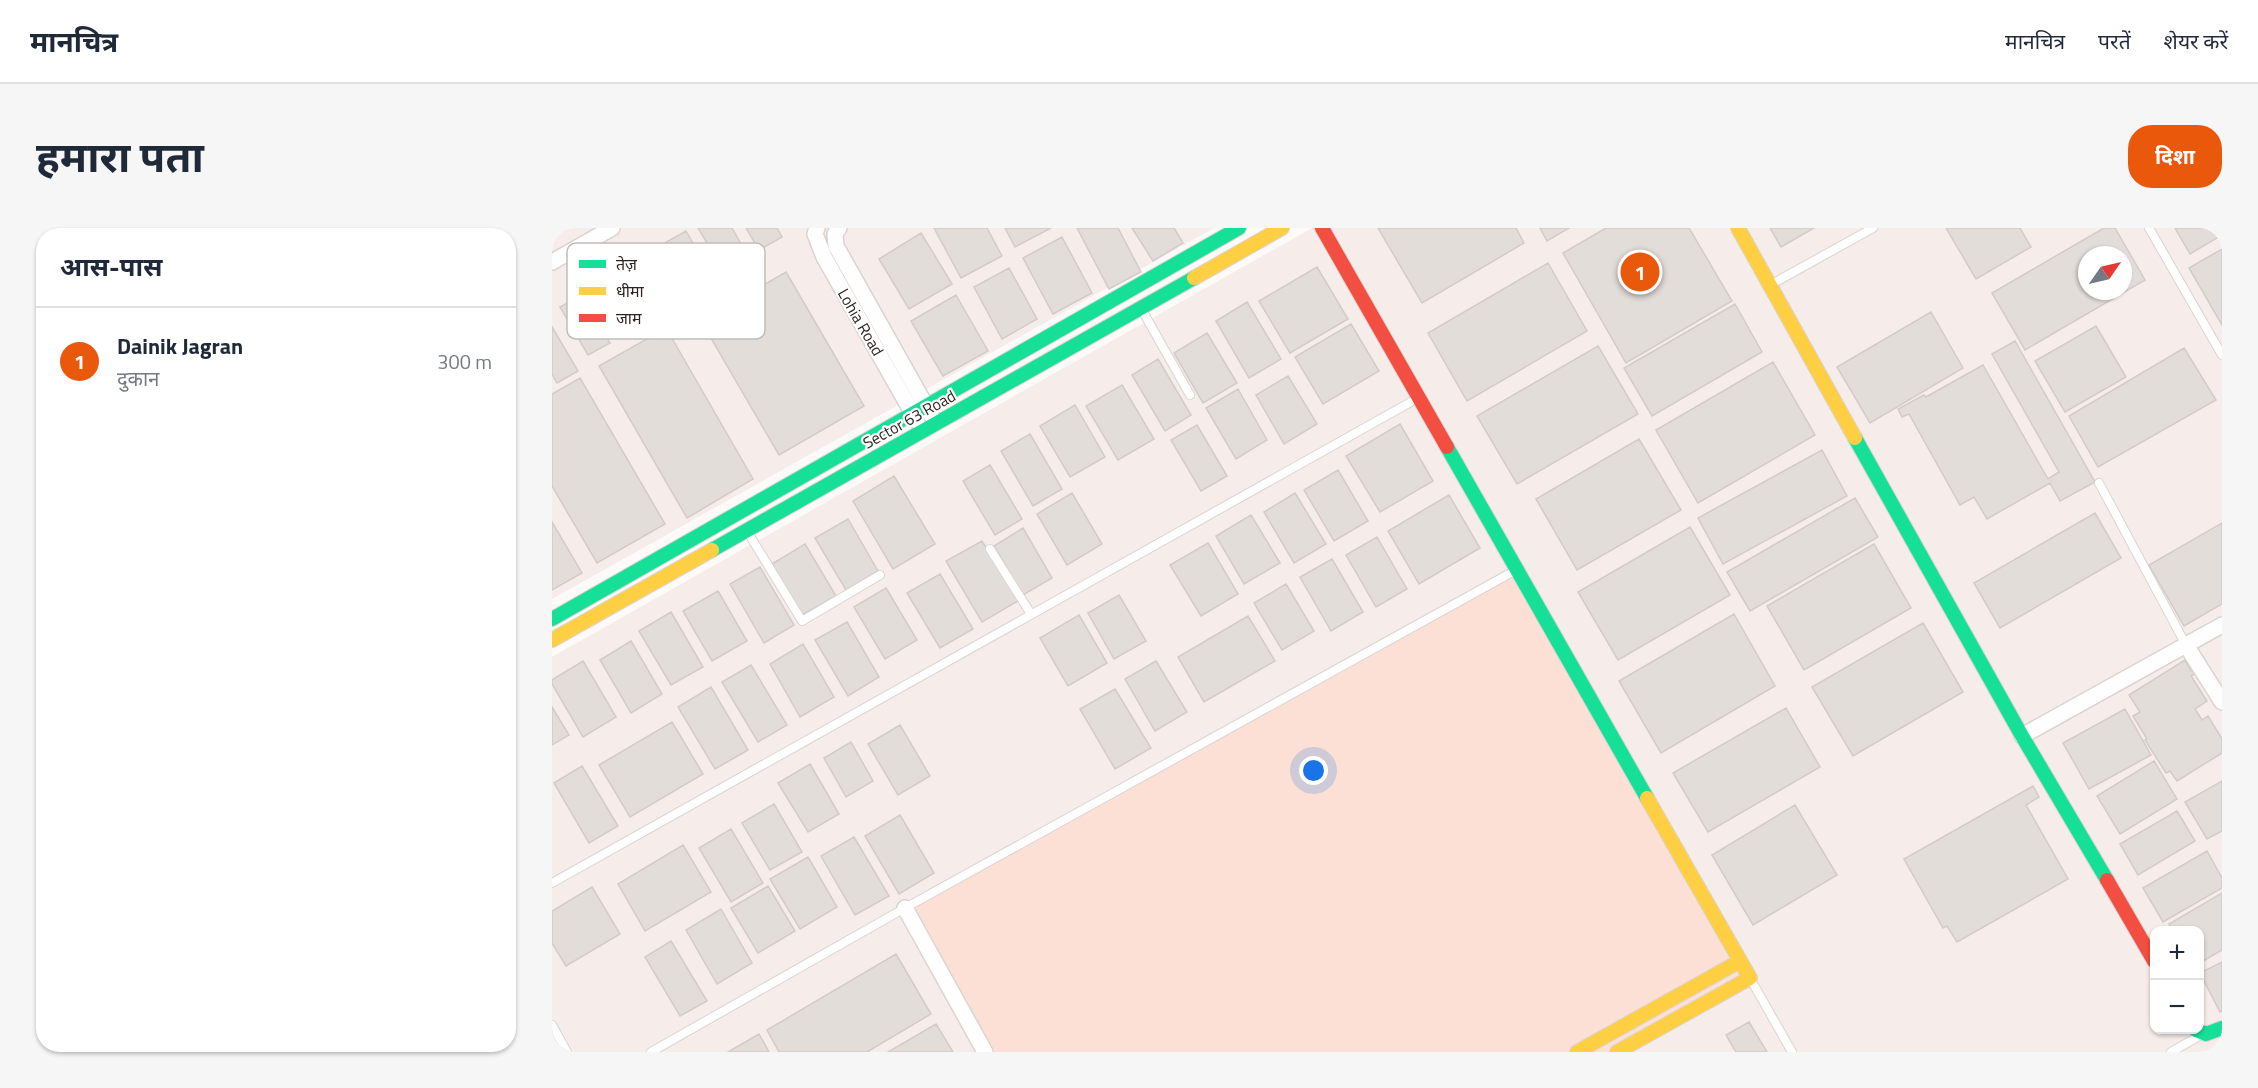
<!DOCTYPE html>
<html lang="hi">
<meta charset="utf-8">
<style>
:root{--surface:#fff;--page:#f6f6f7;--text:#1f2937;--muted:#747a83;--line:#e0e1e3;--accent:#ea580c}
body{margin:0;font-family:"Titillium Web","Noto Sans Devanagari",sans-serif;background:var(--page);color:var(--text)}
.controls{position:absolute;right:18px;bottom:18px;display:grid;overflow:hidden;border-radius:12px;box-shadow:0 2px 4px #0004}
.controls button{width:54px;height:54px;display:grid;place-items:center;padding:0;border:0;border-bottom:2px solid var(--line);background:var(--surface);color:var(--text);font:30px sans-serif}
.compass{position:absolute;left:1526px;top:18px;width:54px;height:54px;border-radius:50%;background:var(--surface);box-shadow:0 2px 4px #0004;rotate:56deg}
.you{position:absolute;left:762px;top:543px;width:21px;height:21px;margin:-15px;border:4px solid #fff;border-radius:50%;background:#1a73e8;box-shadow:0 0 0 9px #1a73e833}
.badge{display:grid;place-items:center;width:39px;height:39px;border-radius:50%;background:var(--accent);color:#fff;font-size:20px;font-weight:700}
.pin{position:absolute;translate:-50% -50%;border:3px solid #fff;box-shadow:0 2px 6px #0006}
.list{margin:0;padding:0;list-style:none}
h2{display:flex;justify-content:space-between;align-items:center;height:78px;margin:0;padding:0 24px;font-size:26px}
h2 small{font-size:20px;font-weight:400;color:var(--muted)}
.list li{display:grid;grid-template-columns:39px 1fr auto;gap:18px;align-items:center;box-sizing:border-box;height:108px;padding:0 24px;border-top:2px solid var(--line)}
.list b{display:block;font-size:22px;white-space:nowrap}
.list p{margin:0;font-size:20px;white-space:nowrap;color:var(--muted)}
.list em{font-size:20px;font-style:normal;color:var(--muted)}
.map{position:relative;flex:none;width:1670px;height:824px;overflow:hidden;border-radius:24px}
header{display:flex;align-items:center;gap:36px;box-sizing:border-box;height:84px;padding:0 30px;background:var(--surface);border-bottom:2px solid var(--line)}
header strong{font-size:28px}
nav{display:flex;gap:33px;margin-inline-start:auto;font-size:21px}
.intro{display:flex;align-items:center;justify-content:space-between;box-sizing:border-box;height:144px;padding:0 36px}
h1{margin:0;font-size:42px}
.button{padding:15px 27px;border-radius:24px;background:var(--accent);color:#fff;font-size:21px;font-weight:700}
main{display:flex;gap:36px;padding:0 36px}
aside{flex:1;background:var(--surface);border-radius:24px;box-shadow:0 2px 4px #0004}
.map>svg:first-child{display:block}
.built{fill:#f6ece9;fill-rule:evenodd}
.green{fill:#fce0d5}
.building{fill:#e3ddda;stroke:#d2cbc9;stroke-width:1.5;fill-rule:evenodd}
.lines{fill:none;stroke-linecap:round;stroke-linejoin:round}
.lane-casing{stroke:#dad4d1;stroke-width:10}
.street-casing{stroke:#dad4d1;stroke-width:18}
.fast-casing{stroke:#dad4d1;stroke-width:16}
.slow-casing{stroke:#dad4d1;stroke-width:16}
.jam-casing{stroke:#dad4d1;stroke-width:16}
.lane{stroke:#fffefe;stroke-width:8}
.street{stroke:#fffefe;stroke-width:15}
.fast{stroke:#16e098;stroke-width:14}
.slow{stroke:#ffcf43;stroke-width:14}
.jam{stroke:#f24e42;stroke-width:14}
.labels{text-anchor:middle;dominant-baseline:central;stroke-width:4.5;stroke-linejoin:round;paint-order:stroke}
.street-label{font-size:16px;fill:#2e231f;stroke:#fff}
.key{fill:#fff;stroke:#c0bdbc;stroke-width:1.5}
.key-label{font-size:16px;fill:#2e231f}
</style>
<header>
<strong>मानचित्र</strong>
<nav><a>मानचित्र</a><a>परतें</a><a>शेयर करें</a></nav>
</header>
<div class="intro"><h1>हमारा पता</h1><a class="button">दिशा</a></div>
<main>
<aside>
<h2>आस-पास<small></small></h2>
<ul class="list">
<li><span class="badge">1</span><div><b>Dainik Jagran</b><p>दुकान</p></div><em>300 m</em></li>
</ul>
</aside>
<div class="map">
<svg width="1670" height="824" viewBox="0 0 1670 824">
<rect width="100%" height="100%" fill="#fdfaf9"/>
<path class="built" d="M0,0H662L0,371Z
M760,0H1670V824H0V429ZM1535,27H1571V63H1535ZM1602,702H1648V802H1602Z"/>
<path class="green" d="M966,342L1198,750L1056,824H433L353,680Z"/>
<path class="building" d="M146,0H180L197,30L173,45Z
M194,0H225L230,9L207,22Z
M382,0H435L450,28L409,50Z
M453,0H499L463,19Z
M525,0H566L589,44L557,61Z
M580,0H622L631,15L601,33Z
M826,0H964L972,15L870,75Z
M988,0H1017L995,13Z
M1054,0H1137L1180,73L1074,135L1011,25Z
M1218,0H1262L1229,19Z
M1394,0H1468L1479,19L1424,51Z
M1552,0H1563L1593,52L1473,122L1440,65ZM1535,27H1571V63H1535Z
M1623,0H1670V7L1638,26Z
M134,3L164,55L139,69L109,17Z
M369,5L400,56L357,81L327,31Z
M510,9L540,65L501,86L471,30Z
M1670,21V97L1637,40Z
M996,35L1035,103L915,173L876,105Z
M765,39L796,91L738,125L707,73Z
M457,40L485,91L450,111L422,59Z
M234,44L312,178L227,227L149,93Z
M30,67L58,115L36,127L8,79Z
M404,67L436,123L391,148L359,93Z
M695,74L729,131L697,150L664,93Z
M1183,76L1210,124L1100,188L1072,140Z
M1379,84L1411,140L1318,195L1285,139Z
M799,96L827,143L771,176L743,129Z
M1544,98L1574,149L1513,184L1483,133Z
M0,99L26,143L5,155L0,146Z
M114,100L201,251L135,290L47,138Z
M655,105L685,155L651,175L622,125Z
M1463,113L1543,254L1508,273L1498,255L1435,291L1422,269L1408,277L1357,186L1350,189L1346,181L1372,167L1374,169L1431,137L1496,251L1507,244L1440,126Z
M1046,118L1086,186L965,256L925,188Z
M1632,120L1664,172L1546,239L1517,188Z
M606,131L639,187L613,203L580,147Z
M1221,134L1263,207L1146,275L1104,202Z
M736,148L765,196L732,216L704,167Z
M28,150L113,296L45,335L0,258V166Z
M570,157L602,211L566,232L534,178Z
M686,161L715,212L684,231L654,180Z
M523,177L553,229L518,249L488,198Z
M848,196L881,253L828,284L794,228Z
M645,197L675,248L649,263L619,212Z
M478,206L510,261L481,278L449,223Z
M1087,211L1129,282L1025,342L984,271Z
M1270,222L1295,268L1171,336L1146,290Z
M438,237L470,291L443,307L411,253Z
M786,242L816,293L782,313L752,262Z
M342,248L383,316L341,341L301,273Z
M520,265L550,316L515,337L485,286Z
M743,265L774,316L742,335L712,284Z
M897,267L928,320L867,356L836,303Z
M1303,270L1326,309L1198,383L1175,344Z
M1543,285L1569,330L1448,400L1422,355Z
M699,287L728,335L692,356L664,308Z
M296,291L326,343L294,362L263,310Z
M0,294L30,345L0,362Z
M1670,295V376L1632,398L1597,337Z
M1138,299L1178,367L1066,432L1026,364Z
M471,300L500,350L471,367L442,318Z
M825,309L855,361L824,379L794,327Z
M430,313L466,373L430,394L394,333Z
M656,315L686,366L649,388L618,337Z
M253,316L284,368L250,387L220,336Z
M1322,316L1359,380L1252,442L1215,378Z
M780,331L811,384L779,403L748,349Z
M208,339L242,397L212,415L178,356Z
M388,346L421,401L388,420L355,365Z
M734,356L762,403L730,422L702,375Z
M334,360L365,412L333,431L302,379Z
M166,363L195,413L160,433L131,383Z
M567,367L594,413L562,431L536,385Z
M119,384L151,439L119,457L87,403Z
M1182,386L1223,458L1109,525L1067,453Z
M527,387L555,435L516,458L488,410Z
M696,388L723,433L652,474L626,429Z
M295,394L327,449L296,468L263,412Z
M1371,395L1411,464L1301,528L1260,459Z
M79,413L110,466L79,485L48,432Z
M251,416L282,469L248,489L218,436Z
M1633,432L1639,443L1645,439L1647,443L1639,448L1655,473L1643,481L1650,492L1656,488L1670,511V525L1625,553L1618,543L1614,545L1593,512L1595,511L1581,488L1588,484L1577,467Z
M31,433L64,489L31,509L0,456V452Z
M604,433L635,484L603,503L573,451Z
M199,437L235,497L206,514L170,454Z
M159,459L196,522L163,541L126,479Z
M563,461L599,520L563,541L528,481Z
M0,479L17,507L0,517Z
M1234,480L1268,539L1156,604L1121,545Z
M1573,481L1599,527L1537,561L1511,515Z
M120,494L151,546L78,589L47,537Z
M348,497L378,548L346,567L316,516Z
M299,514L321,553L294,569L272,530Z
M1602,533L1625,571L1568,606L1545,568Z
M258,536L287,586L256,604L226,555Z
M30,538L66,598L37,615L2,555Z
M1670,553V603L1655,611L1633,574Z
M1481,558L1487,569L1474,577L1516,651L1405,714L1395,698L1391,700L1352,631Z
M222,576L250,624L218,642L190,595Z
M1243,577L1285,647L1201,697L1160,627Z
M1625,583L1643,613L1586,647L1568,616Z
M348,587L382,645L347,666L313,608Z
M179,601L211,655L179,674L147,620Z
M302,609L337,668L303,687L269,628Z
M131,617L159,664L93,703L66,656Z
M1655,623L1670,650V660L1611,694L1591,660Z
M256,629L285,679L248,701L218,651Z
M216,658L243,703L206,725L179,680Z
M40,659L68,706L14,738L0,715V683Z
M1670,665V722L1648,735V702H1621L1617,696Z
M169,681L200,735L165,756L134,702Z
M119,713L155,773L128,788L93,729Z
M344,726L379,786L315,824H227L215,802Z
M1670,734V783L1668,784L1648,745Z
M1197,794L1215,824H1184L1174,807Z
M384,796L401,824H336Z
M207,806L217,824H176Z"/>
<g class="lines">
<defs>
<path id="lane" d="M1597,0L1670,127
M1220,56L1321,0
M590,82L638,167
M1547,255L1634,417
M195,303L250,393L328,347
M438,321L479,386
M0,655L866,170
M1199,752L1240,824
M0,797L15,824
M99,824L353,680L964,342
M1619,824L1649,807"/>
<path id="street" d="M265,0L263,6L272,29L365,193
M287,0L283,6L284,18L379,187
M0,34L60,0
M1634,417L1670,474
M1470,508L1670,397
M353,680L433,824"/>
<path id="fast" d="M1303,210L1470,508L1555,652
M895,219L1095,570
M160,322L642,50
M0,391L687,0
M1644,802L1654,806L1670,800"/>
<path id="slow" d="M1186,0L1303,210
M642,50L730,0
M0,412L160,322
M1025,824L1188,733
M1065,824L1198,750L1095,570"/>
<path id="jam" d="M770,0L895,219
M1555,652L1602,733"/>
</defs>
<use href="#lane" class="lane-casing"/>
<use href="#street" class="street-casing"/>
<use href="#fast" class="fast-casing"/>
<use href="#slow" class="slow-casing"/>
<use href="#jam" class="jam-casing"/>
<use href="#lane" class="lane"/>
<use href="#street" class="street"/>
<use href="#fast" class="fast"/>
<use href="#slow" class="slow"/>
<use href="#jam" class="jam"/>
</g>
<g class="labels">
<g class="street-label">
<text transform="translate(309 94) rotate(60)">Lohia Road</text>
<text transform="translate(357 191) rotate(-29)">Sector 63 Road</text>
</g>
</g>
<rect x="15" y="15" width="198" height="96" rx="9" class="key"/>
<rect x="27" y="32" width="27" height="8" fill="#16e098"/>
<rect x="27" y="59" width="27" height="8" fill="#ffcf43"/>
<rect x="27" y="86" width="27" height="8" fill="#f24e42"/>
<g class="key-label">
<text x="64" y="42">तेज़</text>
<text x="64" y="69">धीमा</text>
<text x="64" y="96">जाम</text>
</g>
</svg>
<div class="controls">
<button>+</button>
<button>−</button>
</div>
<svg class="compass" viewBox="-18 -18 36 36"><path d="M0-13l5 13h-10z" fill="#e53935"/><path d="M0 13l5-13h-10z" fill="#747a83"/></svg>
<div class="you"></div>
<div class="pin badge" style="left:1088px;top:44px">1</div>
</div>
</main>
